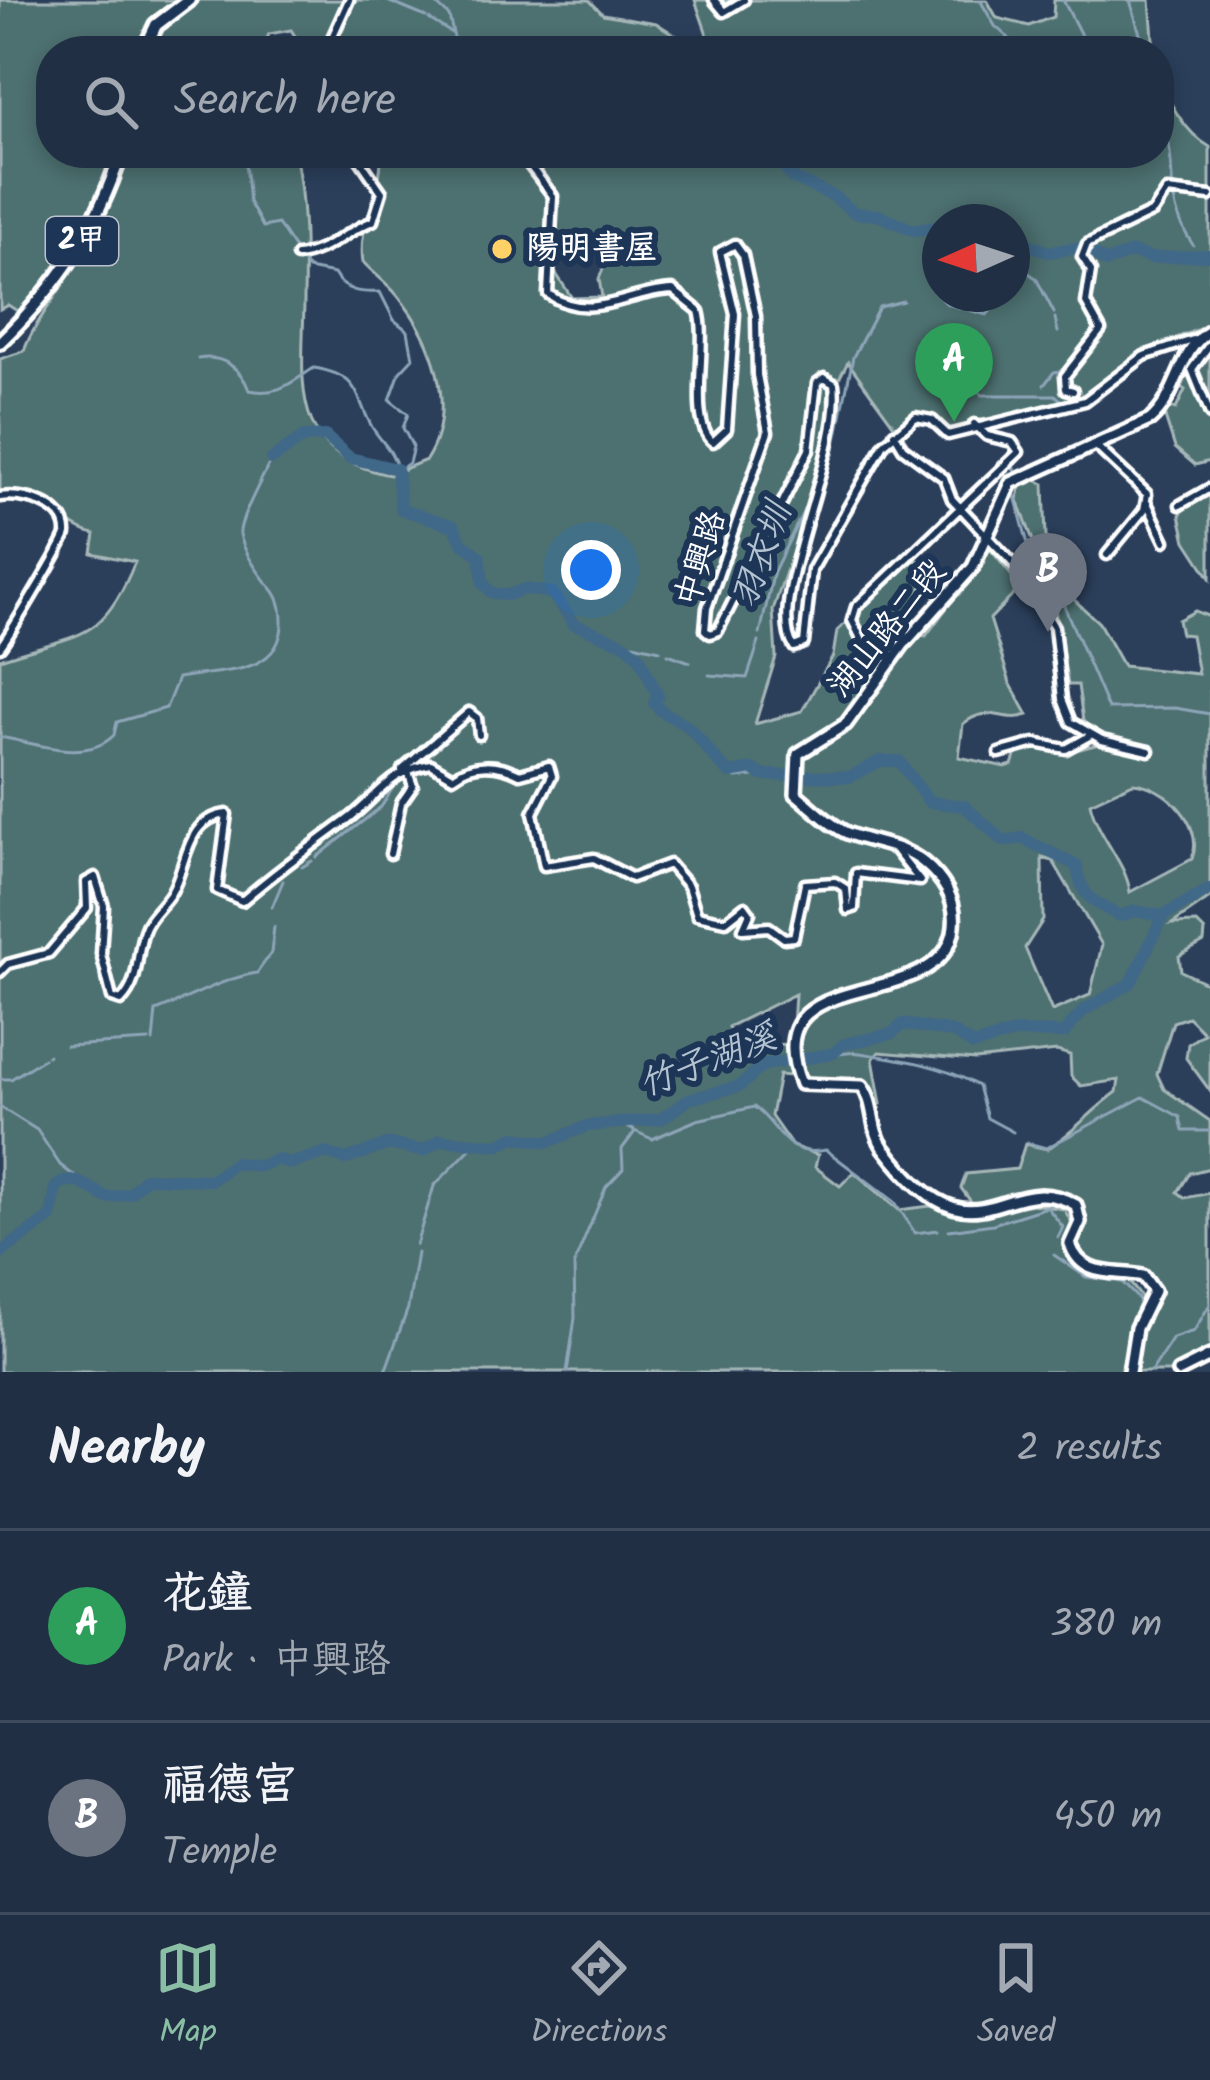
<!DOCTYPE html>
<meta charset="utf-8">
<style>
:root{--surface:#202f44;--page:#2d3b4f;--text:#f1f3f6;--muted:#a2a9b2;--line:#3d4a5d;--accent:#8abfa5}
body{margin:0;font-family:Kalam,"LXGW WenKai TC",sans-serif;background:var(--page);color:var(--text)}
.compass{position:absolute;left:922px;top:204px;width:108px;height:108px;border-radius:50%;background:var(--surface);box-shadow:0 6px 18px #0003;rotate:267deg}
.you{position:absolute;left:591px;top:570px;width:42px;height:42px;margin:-30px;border:9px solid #fff;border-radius:50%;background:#1a73e8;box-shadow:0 0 0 18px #1a73e833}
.badge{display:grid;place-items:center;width:78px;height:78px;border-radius:50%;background:var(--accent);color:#fff;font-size:39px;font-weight:700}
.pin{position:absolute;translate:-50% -99px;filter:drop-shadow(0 3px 6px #0008)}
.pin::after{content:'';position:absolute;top:63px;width:42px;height:36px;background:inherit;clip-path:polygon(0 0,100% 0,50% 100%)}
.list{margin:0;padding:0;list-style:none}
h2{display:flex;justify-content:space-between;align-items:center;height:156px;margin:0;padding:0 48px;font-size:51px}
h2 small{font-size:39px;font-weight:400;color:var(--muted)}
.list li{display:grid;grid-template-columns:78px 1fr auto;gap:36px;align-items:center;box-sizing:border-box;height:192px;padding:0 48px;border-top:3px solid var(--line)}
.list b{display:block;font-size:45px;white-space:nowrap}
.list p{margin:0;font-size:39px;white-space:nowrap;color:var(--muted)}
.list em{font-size:39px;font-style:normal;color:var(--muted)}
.icon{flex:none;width:66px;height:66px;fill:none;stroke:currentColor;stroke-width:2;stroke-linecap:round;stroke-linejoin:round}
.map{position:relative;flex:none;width:1210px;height:1372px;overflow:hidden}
.search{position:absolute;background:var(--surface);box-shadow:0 6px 18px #0003;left:36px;right:36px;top:36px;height:132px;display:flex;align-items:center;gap:30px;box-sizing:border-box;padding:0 42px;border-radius:48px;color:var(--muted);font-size:45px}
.sheet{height:540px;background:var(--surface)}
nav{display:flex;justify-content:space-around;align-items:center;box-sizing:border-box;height:168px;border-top:3px solid var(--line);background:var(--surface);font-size:33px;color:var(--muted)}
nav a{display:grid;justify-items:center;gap:6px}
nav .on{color:var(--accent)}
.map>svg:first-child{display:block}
.green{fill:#4e6f70;stroke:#a6b7b8;stroke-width:3;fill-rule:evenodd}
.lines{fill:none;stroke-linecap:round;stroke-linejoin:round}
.stream{stroke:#8da5b8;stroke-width:3}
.river{stroke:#416989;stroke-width:12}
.street-casing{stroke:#fff;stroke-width:15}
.secondary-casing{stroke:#fff;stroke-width:18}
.primary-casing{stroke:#fff;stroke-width:20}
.street{stroke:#1d3557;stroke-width:6}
.secondary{stroke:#1d3557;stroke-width:9}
.primary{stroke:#1d3557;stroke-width:10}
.poi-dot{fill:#ffd166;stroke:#1d3557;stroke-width:4.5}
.labels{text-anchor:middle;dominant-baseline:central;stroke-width:12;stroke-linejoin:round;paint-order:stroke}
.shield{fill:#1d3557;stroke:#bbc2cd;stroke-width:3}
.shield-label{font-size:30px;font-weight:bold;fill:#fff}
.poi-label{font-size:33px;font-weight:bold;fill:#fff;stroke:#1d3557;text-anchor:start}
.street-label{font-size:33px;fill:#fff;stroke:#1d3557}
.water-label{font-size:36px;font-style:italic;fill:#b3c3d0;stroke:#1d3557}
</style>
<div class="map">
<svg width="1210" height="1372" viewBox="0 0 1210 1372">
<rect width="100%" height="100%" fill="#2b3f5b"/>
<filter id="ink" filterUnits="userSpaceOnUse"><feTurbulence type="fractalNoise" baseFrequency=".00833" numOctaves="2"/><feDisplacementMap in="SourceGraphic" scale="24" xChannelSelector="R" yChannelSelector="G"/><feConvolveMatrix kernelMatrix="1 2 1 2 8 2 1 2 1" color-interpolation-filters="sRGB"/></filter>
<g filter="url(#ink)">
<path class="green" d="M0,0H182L157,18L139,51H51V153H117L73,253L22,314L8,305L0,309Z
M198,0H589L603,14L656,23L694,47L709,40L695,0H987L997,18L1029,26L1053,17L1054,0H1150L1154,51H305L291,30L269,34L261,51H149L161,28Z
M1159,72C1166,100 1185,133 1210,147V325L1147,349L1080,399L1016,417L976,420L953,433L922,415L896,428L848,362L828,399L830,442L773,610L776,657L755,724L802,711L833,656L837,631L912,561L930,560L913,614L918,635L926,636L990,549L1021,587L990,619L1010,683L1028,715C1003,724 990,703 963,724L959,757L1005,767L1012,765L1016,753L1034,745L1062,754L1095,745L1083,721L1078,685H1068L1052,592L1018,500L1020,486L1033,479L1044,484L1046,537L1074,569L1065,591L1099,623L1123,666L1198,674L1191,635L1181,634L1178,620L1195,611L1210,617V898L1172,924L1197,923L1205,931L1204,942L1179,956L1181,971L1210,985V1091L1186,1058L1188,1044L1204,1033L1188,1017L1173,1022L1157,1074L1164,1089L1210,1121V1168L1190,1173L1178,1192L1185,1198L1210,1193V1352L1176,1372H1134L1138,1332L1159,1296C1154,1256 1106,1276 1081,1258L1075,1243C1111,1163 1010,1204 974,1206L961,1188L966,1174L1017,1169L1025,1144L1047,1149C1074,1132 1091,1111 1117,1092L1119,1080L1081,1086L1071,1076L1070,1055L1057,1051L975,1060L879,1052L873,1059L881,1104L875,1109L872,1094L856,1079L811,1080L802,1074L793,1026L795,994L728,1027L738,1048L785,1044L791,1076L779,1075L771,1116L792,1146L818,1155L815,1167L840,1186L854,1172L899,1210L930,1206L971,1216L1032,1204L1064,1209L1072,1223C1066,1279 1083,1267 1128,1280L1145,1302L1132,1335L1127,1372H0V659C78,632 101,646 135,562L92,553L95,534C60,528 40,483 0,493V359L24,351C33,326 50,305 66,280C91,240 112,197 126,153H295C305,202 305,251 304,301C303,383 287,454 390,475L426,460C459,408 433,338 397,295C387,283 374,274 363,262C357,224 383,191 381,153H1159ZM940,222H1012V294H940ZM573,232L605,241L602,251L609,254L599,279L602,297L572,298L553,269ZM1133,783C1166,785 1205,825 1192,859L1130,892C1126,862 1098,838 1090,803ZM1042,858L1053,861L1102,945L1090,995L1052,1011L1025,948L1043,920Z
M1210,347V461L1195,465L1175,448L1165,417L1169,407L1176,409L1185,390L1179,386Z
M1210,493V578L1186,541L1180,515L1188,502Z"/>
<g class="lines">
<path class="stream" d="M385,0L426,17
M432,0L449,16L455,42
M980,0L995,26L1023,51
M1063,0L1086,45L1117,51
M1130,0L1145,51
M429,19L453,34
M178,42L189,51
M456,45L462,51
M1159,116C1183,162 1158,193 1193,245
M244,153L249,202L263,227L278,224L308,269L334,274C344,292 361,293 380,292L394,320L408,331L413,358L400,372L390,400L408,414L403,428L413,447L409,463L398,471
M764,153L783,165
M1196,252L1197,254
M1017,265L1036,278L1054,313
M930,287L947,304L987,315L1004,294
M1055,318L1058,332
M933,342C950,355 950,369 963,385L972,383L982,395H1055L1062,401
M198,359C222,354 241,368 249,390C280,396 291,382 314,368C362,376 354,395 372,427C381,442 394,451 397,469
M1044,385L1054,372L1067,370
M833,455L853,357L879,307L903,301
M1013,462L1015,475
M1013,488L1028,544L1039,547L1108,709L1175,708L1210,714
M760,634L774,571L812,494
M615,640L660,650
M668,654L690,662
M709,675L747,678L759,642
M0,737C32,742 86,764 114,735L117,722L166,708L178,678C216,670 280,677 282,624C282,611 281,600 272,589C260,575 244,554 240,534C238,522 262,479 268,466
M730,773L737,778L762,775
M317,857L381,807L399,778
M302,867L312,861
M272,907L283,881
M153,1041L156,1011C191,998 221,979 257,973L271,953L274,927
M66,1046L149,1041
M832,1054C842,1055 850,1051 860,1053C900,1059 944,1065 978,1086L987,1118L1013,1132
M47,1056L48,1055
M0,1079H11L43,1059
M0,1107L37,1130L60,1165L81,1181
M624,1126L652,1139L697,1120L754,1107C780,1125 783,1159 826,1150L895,1202L915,1233L938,1230
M1028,1143L1046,1148L1143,1097L1180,1117L1183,1131H1210
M949,1230L993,1224L1047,1207L1063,1227L1058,1237
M416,1245L434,1186L474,1145
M1054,1255L1086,1277L1122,1282L1142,1303
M385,1372L408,1308L417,1253
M567,1372L575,1318L574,1264L606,1187L623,1169L622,1149L634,1133L633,1124
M1151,1372L1173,1338L1194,1331L1210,1304"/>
<path class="river" d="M783,165L792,178L833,196L855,213L878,215L913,230L940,227
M1012,238L1048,252L1077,248
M1089,251L1106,262L1132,252L1151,258L1209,255
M272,459L304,437L325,436L350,458L397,469L401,509L454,526L462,543L480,556L483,583L492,593L508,595L524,589L552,593L574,624L620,642
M625,644L639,656L658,696L654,703C662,715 676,717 688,727C704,741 712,759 730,773L753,769L762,775L850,777L880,761H899L929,802L964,806L1004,841L1022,838L1077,866C1080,896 1094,903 1120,916L1135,911L1163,916
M0,1253L51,1217L56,1187C73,1172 90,1189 107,1198L131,1193L145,1178L212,1180L235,1163L260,1166L278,1159L289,1164L325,1153L346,1159L389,1144L423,1151L440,1140L498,1145L514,1137L548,1142L587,1126L661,1119L689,1099L740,1086L763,1065L832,1054L844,1044L891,1034L903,1024L952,1032L973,1045L1017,1032L1064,1033L1083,1011L1131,983L1163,916L1210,889"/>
<defs>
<path id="street" d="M714,0L724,12L744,0
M326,51L349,0
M520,153L553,196L548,294C591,324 628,291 673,290L699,311C709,344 687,421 713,442L727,429L735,314L720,252L735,244L743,255L756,316L757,375L768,432L707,608L705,630L710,634L718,631L809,450L817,383L824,378L834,384C843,454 764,603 794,647L804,643L812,570L884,444L916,417L932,420L948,435L1085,401L1144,356L1193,340
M297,256C326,253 346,231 373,221L382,192L355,153
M1210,344L1192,369L1210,414
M1073,391L1066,389L1065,376L1101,330L1086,303L1091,271L1082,257L1087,244L1153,212L1167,191L1210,196
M894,433L903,448L944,478L952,499L1020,571L1054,627L1062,699L1071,722L1102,740L1149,751
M1095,445L1147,494L1144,510L1107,555
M0,497C22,493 68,505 66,534C65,542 9,636 0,647
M1147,503L1165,541
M1180,505L1210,488
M863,643L852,620L856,607L1019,452L1012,442L987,436L974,424
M999,753L1035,743L1066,749L1091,735
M402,770L469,712L477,718L479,735
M390,854L401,803L413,786L408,772
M848,910L854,908L856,873L920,881L897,852
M0,972L8,964L49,953L87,908L86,882L95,877L104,906L101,954L112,998L121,1001C141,980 135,956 144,931C148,917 163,906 171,893C188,865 184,819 227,814L217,890L242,901C277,871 310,847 347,820C377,798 390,770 431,764L453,777C473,761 498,763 520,774L549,766L552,776L533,813L544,866L594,858L632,878L669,864L688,886L697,915L726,921L745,906L750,913L743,929L769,927L784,938L794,937L805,884L835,882L846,889L848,910"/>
<path id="secondary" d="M1129,1372L1136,1328L1154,1291L1143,1276C1114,1270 1082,1279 1070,1244L1080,1222L1076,1205C1003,1164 978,1272 884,1148C870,1129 876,1104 862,1086L801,1084C751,956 945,1019 954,926C957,899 943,879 924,863C901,844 873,844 847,833C828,824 812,807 796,794L798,754L846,724L903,645L973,567L1011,483L1150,420C1179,396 1178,349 1210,331
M1178,1372L1210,1356"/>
<path id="primary" d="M144,51L156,25L189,0
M0,342C57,287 97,229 121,153"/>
</defs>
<use href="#street" class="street-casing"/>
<use href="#secondary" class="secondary-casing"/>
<use href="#primary" class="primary-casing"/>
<use href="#street" class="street"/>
<use href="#secondary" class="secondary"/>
<use href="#primary" class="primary"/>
</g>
</g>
<circle class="poi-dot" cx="502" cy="249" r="12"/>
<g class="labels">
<rect class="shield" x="46" y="217" width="72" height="48" rx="9"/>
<g class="shield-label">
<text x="82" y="241">2甲</text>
</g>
<g class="poi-label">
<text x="526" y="249">陽明書屋</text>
</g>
<g class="street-label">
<text transform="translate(702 559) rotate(-73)">中興路</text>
<text transform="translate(888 629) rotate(-51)">湖山路二段</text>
</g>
<g class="water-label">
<text transform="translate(763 556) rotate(-70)">羽衣圳</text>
<text transform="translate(708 1062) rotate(-21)">竹子湖溪</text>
</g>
</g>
</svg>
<svg class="compass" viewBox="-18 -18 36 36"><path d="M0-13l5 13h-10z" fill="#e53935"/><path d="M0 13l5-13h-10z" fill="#a2a9b2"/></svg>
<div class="you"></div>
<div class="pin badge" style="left:954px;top:422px;background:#2e9e5b">A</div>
<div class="pin badge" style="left:1048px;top:632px;background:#6b7280">B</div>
<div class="search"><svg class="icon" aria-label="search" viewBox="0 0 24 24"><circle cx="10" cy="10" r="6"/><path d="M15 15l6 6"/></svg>Search here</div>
</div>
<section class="sheet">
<h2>Nearby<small>2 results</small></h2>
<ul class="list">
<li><span class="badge" style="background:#2e9e5b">A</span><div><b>花鐘</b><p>Park · 中興路</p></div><em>380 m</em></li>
<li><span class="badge" style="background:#6b7280">B</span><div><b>福德宮</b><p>Temple</p></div><em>450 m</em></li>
</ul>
</section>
<nav>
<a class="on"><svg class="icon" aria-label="map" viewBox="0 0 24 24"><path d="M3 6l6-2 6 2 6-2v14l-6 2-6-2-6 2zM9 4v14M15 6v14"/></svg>Map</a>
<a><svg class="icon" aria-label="directions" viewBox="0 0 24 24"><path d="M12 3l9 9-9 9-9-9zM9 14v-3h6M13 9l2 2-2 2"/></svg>Directions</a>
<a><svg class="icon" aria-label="saved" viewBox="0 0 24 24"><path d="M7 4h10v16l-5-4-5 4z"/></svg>Saved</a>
</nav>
